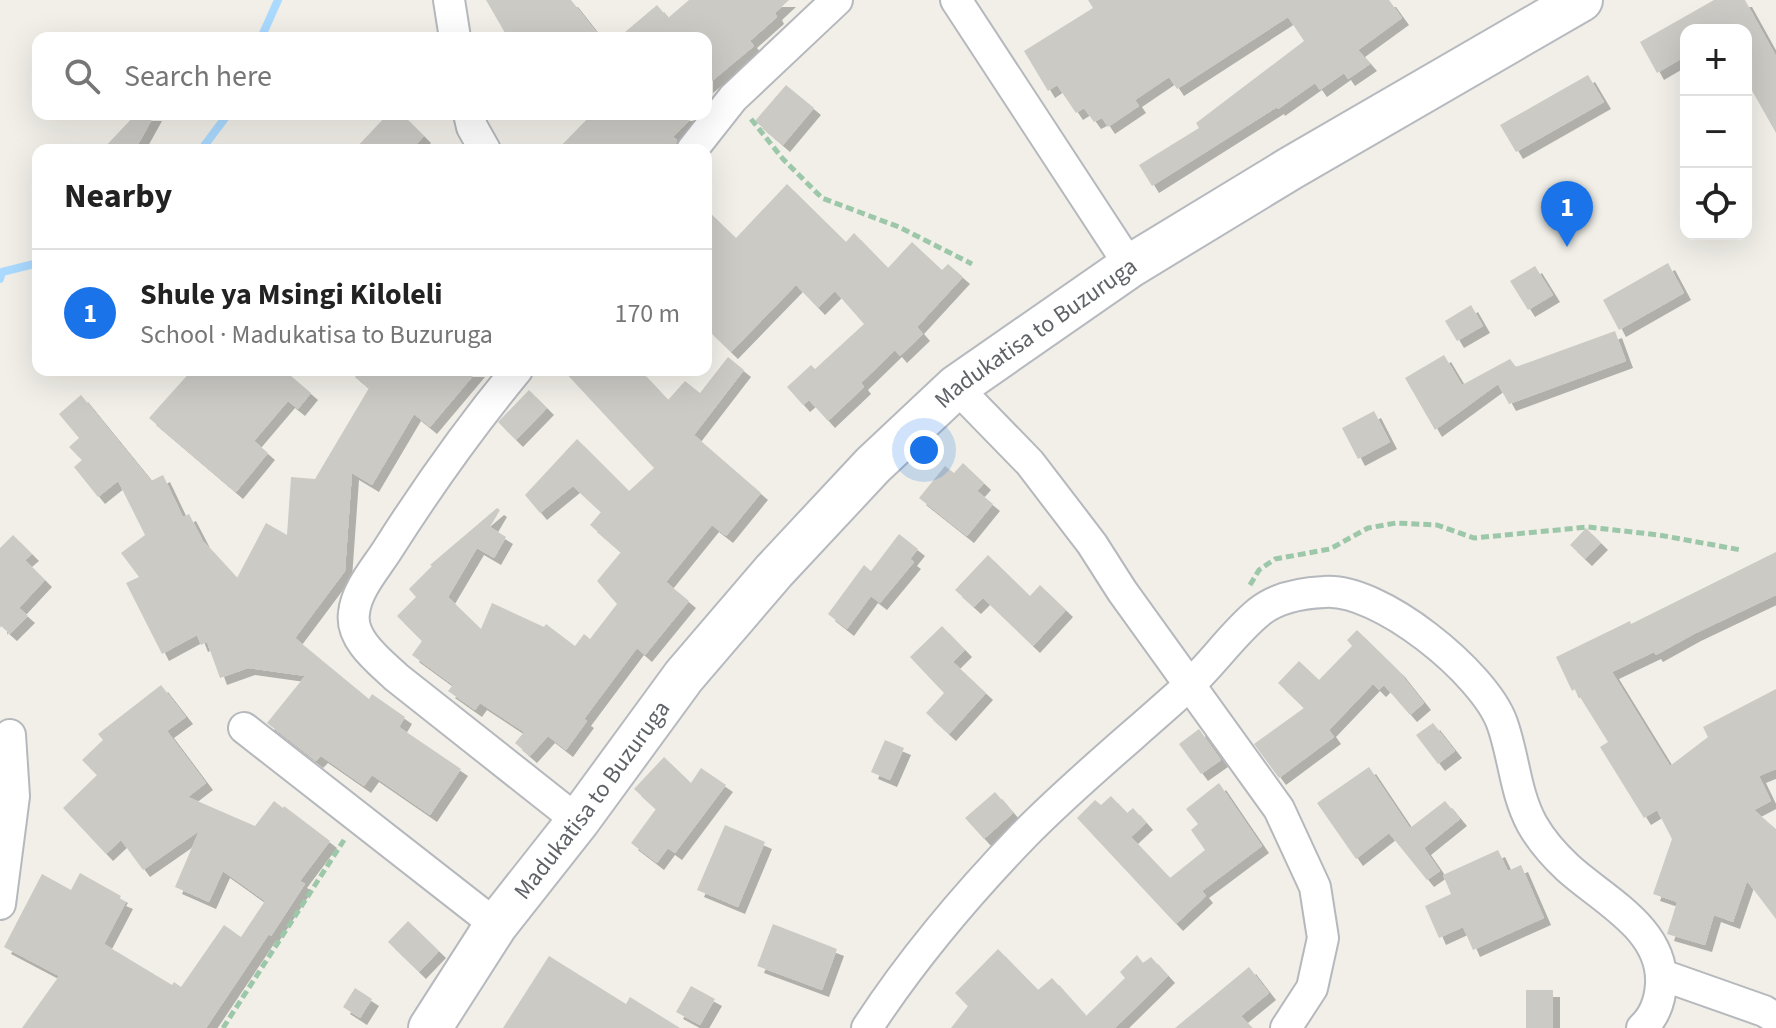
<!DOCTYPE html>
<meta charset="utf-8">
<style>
:root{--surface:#fff;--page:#f6f6f6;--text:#222;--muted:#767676;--line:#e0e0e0;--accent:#1a73e8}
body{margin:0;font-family:"Source Sans 3",sans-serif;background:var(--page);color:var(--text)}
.controls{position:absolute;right:24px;top:24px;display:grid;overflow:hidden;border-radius:16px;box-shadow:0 8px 32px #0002}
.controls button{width:72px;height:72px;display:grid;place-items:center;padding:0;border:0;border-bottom:2px solid var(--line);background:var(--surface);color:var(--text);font:40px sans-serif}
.you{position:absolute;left:924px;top:450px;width:28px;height:28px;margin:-20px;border:6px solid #fff;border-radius:50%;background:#1a73e8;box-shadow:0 0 0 12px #1a73e833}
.badge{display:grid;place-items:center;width:52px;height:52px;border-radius:50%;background:var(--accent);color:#fff;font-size:26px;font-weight:700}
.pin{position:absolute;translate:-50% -66px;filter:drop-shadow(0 2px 4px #0008)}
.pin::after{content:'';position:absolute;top:42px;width:28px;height:24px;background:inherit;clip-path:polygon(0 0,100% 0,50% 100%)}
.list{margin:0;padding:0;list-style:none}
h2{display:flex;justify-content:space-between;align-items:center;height:104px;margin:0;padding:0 32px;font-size:34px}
h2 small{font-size:26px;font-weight:400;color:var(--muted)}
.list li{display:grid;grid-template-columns:52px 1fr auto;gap:24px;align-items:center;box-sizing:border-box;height:128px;padding:0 32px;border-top:2px solid var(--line)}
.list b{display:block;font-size:30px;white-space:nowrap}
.list p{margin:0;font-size:26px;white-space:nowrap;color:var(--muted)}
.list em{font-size:26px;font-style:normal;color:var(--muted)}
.icon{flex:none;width:44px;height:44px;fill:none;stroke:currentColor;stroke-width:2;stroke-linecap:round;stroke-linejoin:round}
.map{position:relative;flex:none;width:1776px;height:1028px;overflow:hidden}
.search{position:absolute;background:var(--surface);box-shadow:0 8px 32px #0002;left:32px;top:32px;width:680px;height:88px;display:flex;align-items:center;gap:20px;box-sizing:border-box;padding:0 28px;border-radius:16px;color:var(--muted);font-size:30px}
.panel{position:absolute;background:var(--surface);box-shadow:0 8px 32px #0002;left:32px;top:144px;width:680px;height:232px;border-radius:16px}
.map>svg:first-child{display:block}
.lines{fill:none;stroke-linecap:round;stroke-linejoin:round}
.stream{stroke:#aadaff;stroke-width:8}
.building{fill:#cccac5;filter:url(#shadow)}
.street-casing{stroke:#b5b8bc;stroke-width:34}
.secondary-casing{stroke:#b6babf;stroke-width:46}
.path{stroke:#9cc7a9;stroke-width:5;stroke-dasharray:8 4;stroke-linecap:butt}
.street{stroke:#fff;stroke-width:30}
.secondary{stroke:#fff;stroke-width:42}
.labels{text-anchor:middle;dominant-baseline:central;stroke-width:6;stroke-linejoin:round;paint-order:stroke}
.street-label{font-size:24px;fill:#5f6368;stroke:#fff}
</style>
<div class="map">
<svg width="1776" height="1028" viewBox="0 0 1776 1028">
<defs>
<filter id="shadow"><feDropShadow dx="7" dy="7" stdDeviation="0" flood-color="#0004"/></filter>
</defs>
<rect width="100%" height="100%" fill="#f1efe8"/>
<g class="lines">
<path class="stream" d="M261,38L278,0
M201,150L228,114
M0,279L2,272L38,263"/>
</g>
<path class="building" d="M486,0H571L601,38H508Z
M689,0H789L775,13L777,17L750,41L754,46L706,86V38H618L657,5L668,18Z
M1088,0H1389L1402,18L1358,50L1370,64L1348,79L1344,73L1320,90L1315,83L1278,109L1277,107L1152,186L1139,165L1199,128L1196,123L1304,41L1288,17L1177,89L1169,77L1135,100L1139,106L1108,127L1102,118L1094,122L1084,108L1076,113L1057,85L1048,91L1024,51L1093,8Z
M1714,0H1745L1776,56V133L1746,80V30H1686V56L1657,73L1640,42Z
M1588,75L1604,102L1516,152L1500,125Z
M786,85L814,108L783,145L755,121Z
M136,114H155L135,150H102Z
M388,114H402L424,136L411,150H354Z
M592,114H696L673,137L677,140L674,150H557Z
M787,184L846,242L854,233L888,268L912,242L942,270L948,264L963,277L917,327L923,334L900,356L895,350L861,383L864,387L828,421L809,400L803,405L787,387L811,365L815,369L864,324L835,291L818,308L796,285L731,352L706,328V209L736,238Z
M1668,263L1684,293L1619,330L1603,300Z
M1535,266L1553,295L1528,310L1510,281Z
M1471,305L1483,326L1457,341L1445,321Z
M1615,331L1626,361L1509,404L1498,384L1435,430L1405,378L1444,355L1462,385L1510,359L1516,367Z
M728,357L744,370L694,435L761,493L726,536L712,525L666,582L689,601L645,655L637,648L584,719L587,721L566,750L548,736L530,756L515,743L524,732L480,703L475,710L448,691L453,685L412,655L422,641L397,616L416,597L409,589L432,566L430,565L497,508L500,510L490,527L506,537L494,558L477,548L448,597L481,629L492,603L544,627L546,624L575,646L584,634L590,639L617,604L597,581L621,552L590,525L601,512L573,486L540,513L525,495L577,439L629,491L654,468L563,370H640L668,400L685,381L700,393Z
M192,370H284L311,393L298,409L288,401L254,441L268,453L236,492L149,418Z
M348,370H478L430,427L414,414L372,485L352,473L345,571L295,638L369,699L372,694L405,717L399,727L461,769L430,815L372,775L364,786L321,756L316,761L267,723L305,676L248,668L220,678L207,642L201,645L197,635L162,654L126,583L139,577L121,553L145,535L118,481L98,497L74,467L82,460L69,447L79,438L59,414L81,395L151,481L163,475L183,517L189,514L203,541L237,578L266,523L287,535L291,477L315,479L369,388Z
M529,390L547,408L516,440L498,422Z
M1374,411L1390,442L1358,459L1342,428Z
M963,463L984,483L977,491L993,504L967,536L919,498L945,466L954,473Z
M1586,528L1601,543L1585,559L1570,545Z
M899,534L918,549L910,559L914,562L880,603L871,596L847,629L828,614L864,565L871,571Z
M13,535L32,554L25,560L45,580L19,608L28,616L10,634L1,626L0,628V548Z
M1776,552V595L1694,634L1656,655L1654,652L1612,672L1670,766L1708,737L1703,727L1776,689V769L1759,776L1771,801L1754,810L1776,829V919L1747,881L1733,922L1714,915L1705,945L1667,934L1677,902L1653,894L1672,839L1657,810L1644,818L1600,747L1608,742L1575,689L1572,691L1556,657L1630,621L1631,624Z
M988,555L1030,596L1040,585L1066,610L1033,646L983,598L974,607L955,590Z
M942,626L965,650L953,662L986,693L949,734L926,713L944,693L910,657Z
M1357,630L1398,670L1424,703L1410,715L1384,685L1379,690L1373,684L1329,730L1334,737L1279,778L1254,744L1304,708L1278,683L1299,661L1319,680L1352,646L1347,640Z
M161,685L186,717L167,731L206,783L188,797L255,826L274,801L283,808L284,806L330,841L300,881L305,884L271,936L269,934L206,1028H22L59,976L4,947L42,874L71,890L80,873L121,896L119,899L126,902L104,944L172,985L174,982L181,987L224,925L241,937L265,901L223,871L209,902L175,887L199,831L143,870L121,840L106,854L63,808L97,775L82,760L103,740L98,734Z
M1433,723L1455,751L1438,764L1416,735Z
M1199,729L1221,760L1201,774L1179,744Z
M885,740L904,748L890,780L871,772Z
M664,757L691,783L701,768L726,785L675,853L668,848L657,863L631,843L656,809L634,789Z
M1369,767L1410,828L1445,801L1460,819L1424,848L1440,871L1427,880L1389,833L1356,859L1317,803Z
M1219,783L1262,846L1202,891L1206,896L1176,924L1077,818L1095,800L1101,805L1111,796L1127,813L1133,808L1146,823L1131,837L1170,878L1205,850L1191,830L1198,824L1186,809Z
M995,792L1013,813L984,839L965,818Z
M725,825L765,842L738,907L697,890Z
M1498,850L1508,871L1521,865L1544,918L1473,950L1463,927L1439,938L1425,906L1451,894L1443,875Z
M408,921L439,951L419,972L388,942Z
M773,924L837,949L822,990L757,966Z
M998,949L1038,990L1052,978L1086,1016L1125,978L1120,972L1137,955L1143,963L1151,957L1168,976L1115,1028H951L968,1006L955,993Z
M549,956L626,1004L630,997L680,1028H503Z
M1249,967L1269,993L1241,1016L1252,1028H1175Z
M691,986L715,999L700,1025L676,1012Z
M355,988L372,999L360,1018L343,1007Z
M1526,990H1553V1028H1526Z"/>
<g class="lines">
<defs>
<path id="street" d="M449,0L455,38
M956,0L1130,266
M469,114L472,127L485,150
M692,150L733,98L837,0
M517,370C470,427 428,486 388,549C376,568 356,590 354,613C350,639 379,661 396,677L578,821
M956,387L1030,463L1092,544L1122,591L1279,809L1315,887L1323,938L1312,988L1286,1028
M244,728L496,925
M0,904L14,796L10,735
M1662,975L1764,1011L1776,1018
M867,1028C912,959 967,894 1024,835C1075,783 1132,737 1186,688C1212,665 1232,634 1259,612C1276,598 1303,593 1324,592C1379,587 1484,673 1502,723C1514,756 1515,793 1532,824C1541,840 1554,855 1568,868C1603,900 1664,929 1661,984C1660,1002 1655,1016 1642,1028"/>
<g id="secondary">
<path id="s1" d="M430,1028L496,925L578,821L684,676L774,571L873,465L956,387L1130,266L1291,168L1581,0"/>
</g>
</defs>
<use href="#street" class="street-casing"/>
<use href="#secondary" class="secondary-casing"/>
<path class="path" d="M751,119L783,159L822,198L899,227L972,264
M1250,585L1259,570L1275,559L1330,549L1368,528L1396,523L1437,525L1474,538L1588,527L1659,535L1741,550
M223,1028L344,840"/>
<use href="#street" class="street"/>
<use href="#secondary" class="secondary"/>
</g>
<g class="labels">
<g class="street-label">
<text stroke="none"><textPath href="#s1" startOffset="928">Madukatisa to Buzuruga</textPath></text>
<text stroke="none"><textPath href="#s1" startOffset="280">Madukatisa to Buzuruga</textPath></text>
</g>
</g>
</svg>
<div class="controls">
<button>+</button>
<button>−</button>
<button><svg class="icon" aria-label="locate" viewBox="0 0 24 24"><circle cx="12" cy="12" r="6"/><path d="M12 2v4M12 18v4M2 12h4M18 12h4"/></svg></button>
</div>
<div class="you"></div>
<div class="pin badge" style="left:1567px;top:247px">1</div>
<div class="search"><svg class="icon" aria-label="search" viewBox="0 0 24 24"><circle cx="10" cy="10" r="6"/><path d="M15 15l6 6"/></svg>Search here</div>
<section class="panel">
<h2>Nearby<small></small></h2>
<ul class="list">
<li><span class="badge">1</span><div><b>Shule ya Msingi Kiloleli</b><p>School · Madukatisa to Buzuruga</p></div><em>170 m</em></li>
</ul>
</section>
</div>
